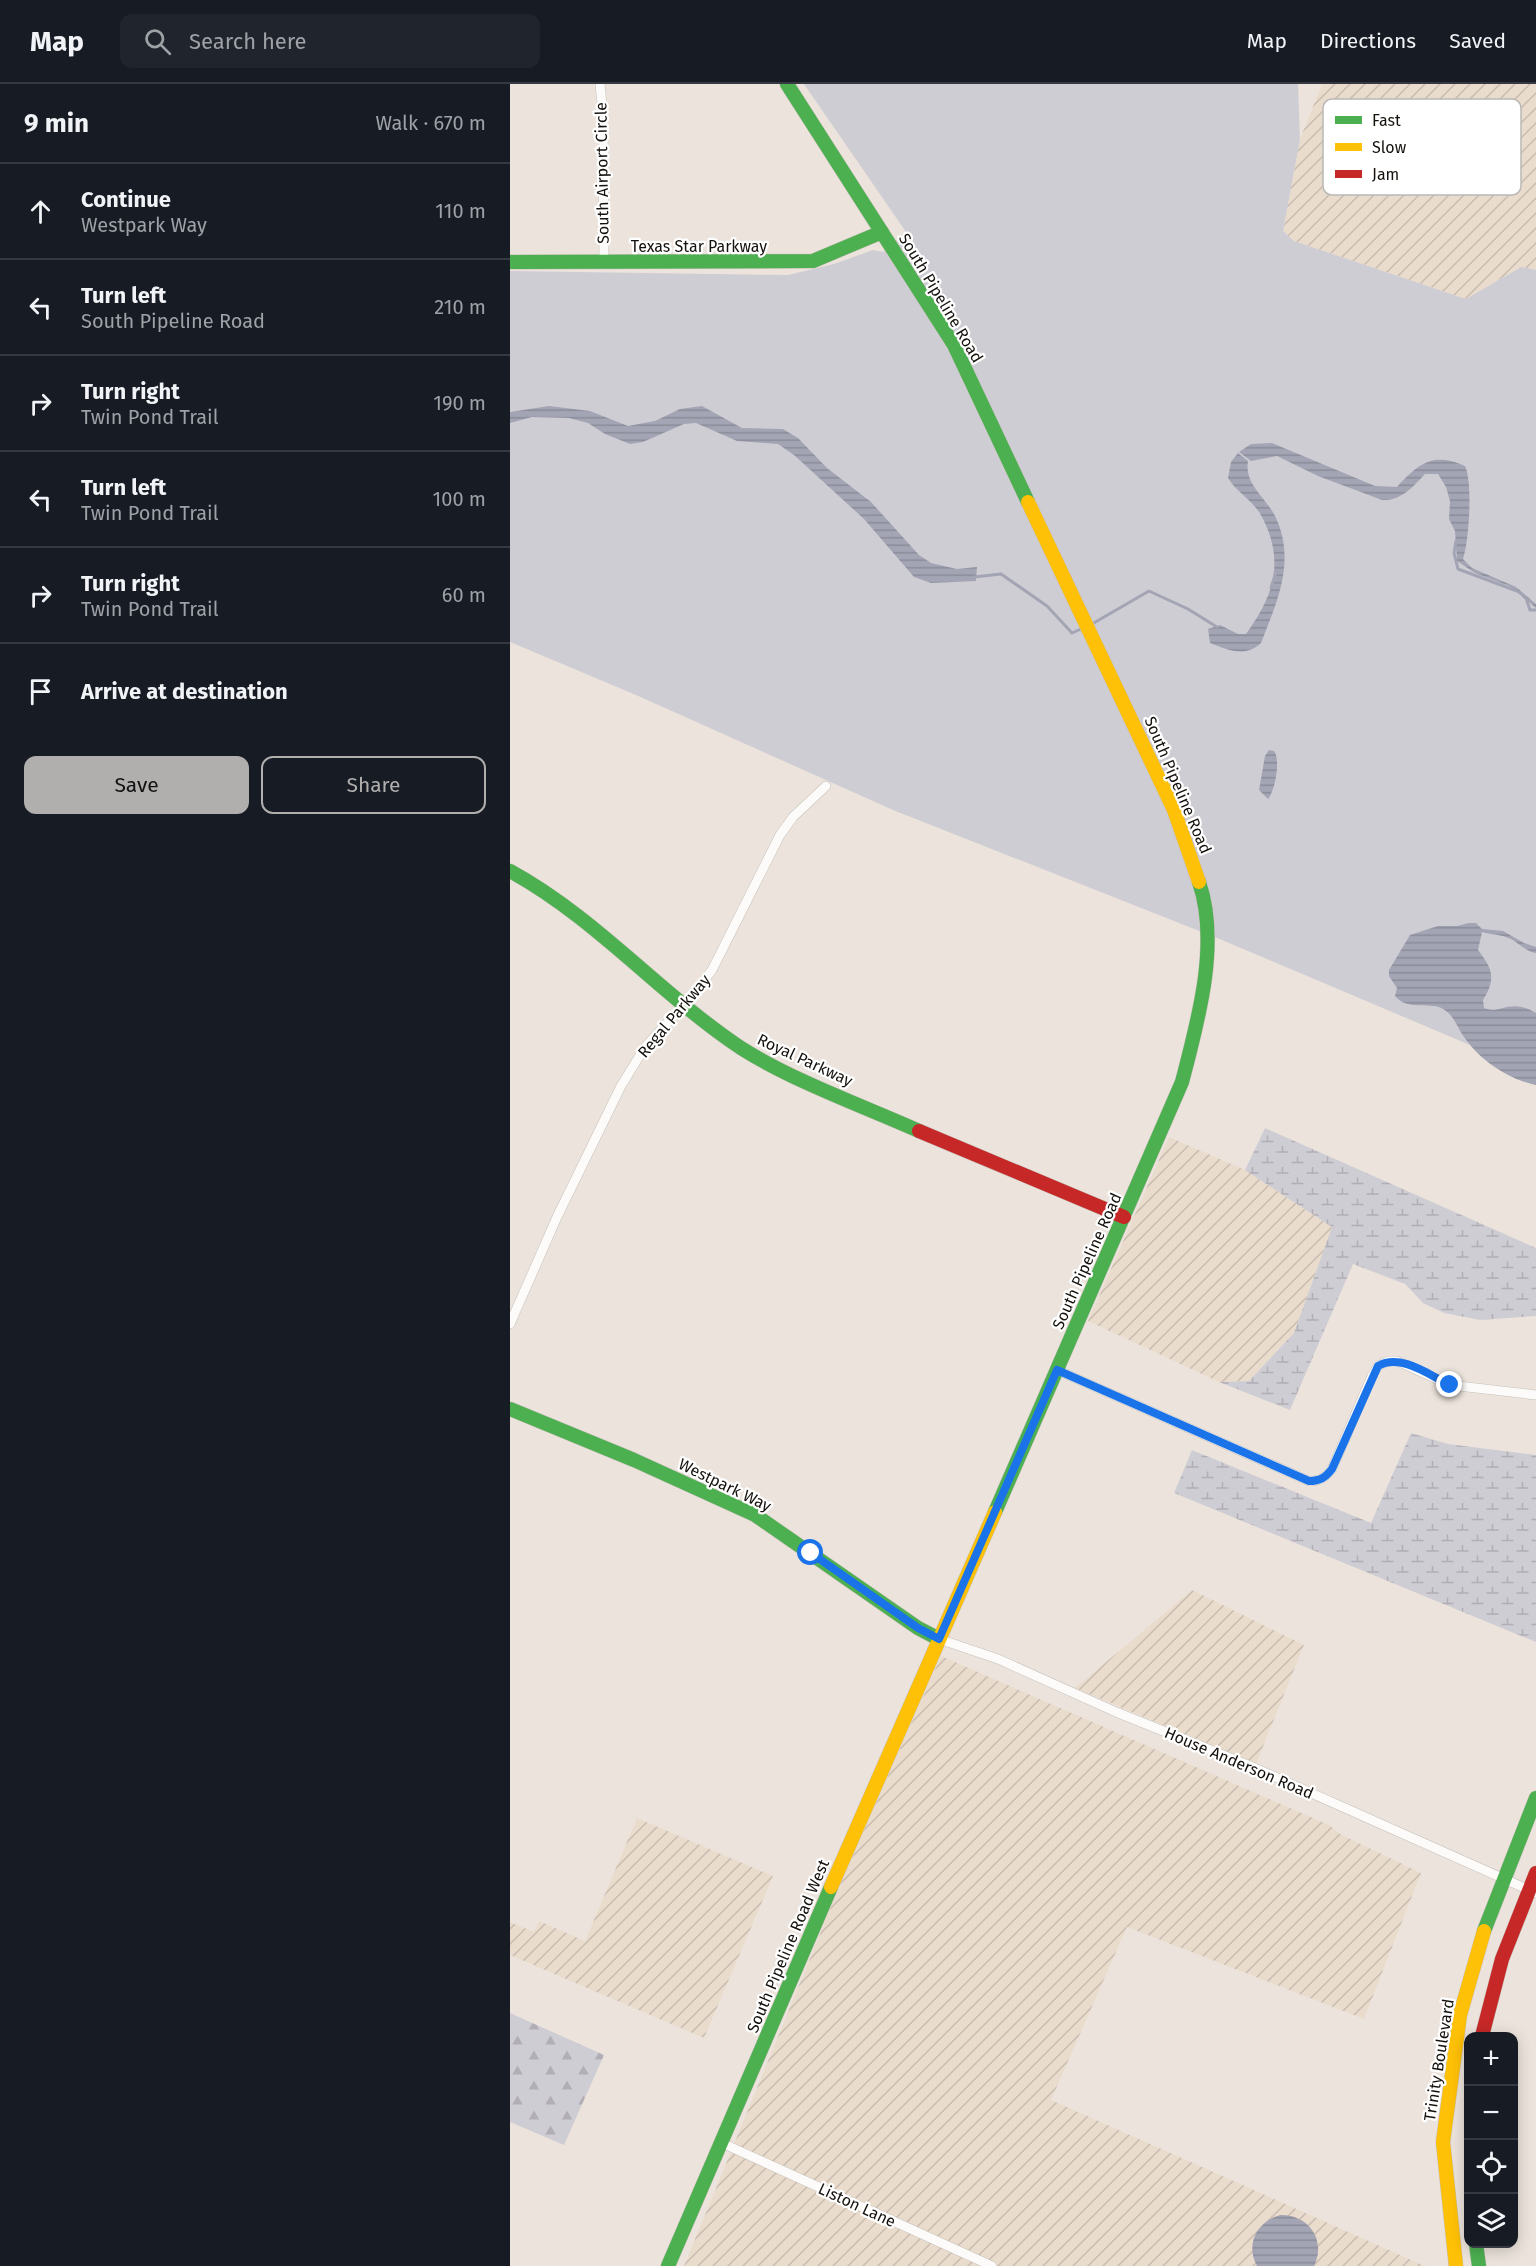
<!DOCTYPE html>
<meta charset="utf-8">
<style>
:root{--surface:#171b24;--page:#20242c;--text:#f1f3f6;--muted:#9ea1a6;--line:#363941;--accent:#b0afae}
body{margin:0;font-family:"Fira Sans",sans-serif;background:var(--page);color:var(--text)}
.controls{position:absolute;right:18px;bottom:18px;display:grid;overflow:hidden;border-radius:12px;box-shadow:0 3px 15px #0003}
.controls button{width:54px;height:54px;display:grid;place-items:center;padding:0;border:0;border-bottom:2px solid var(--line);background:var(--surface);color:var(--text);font:30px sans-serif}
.stop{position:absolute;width:18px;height:18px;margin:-14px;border:4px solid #1a73e8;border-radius:50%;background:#fff}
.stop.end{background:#1a73e8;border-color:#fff;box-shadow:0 2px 6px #0008}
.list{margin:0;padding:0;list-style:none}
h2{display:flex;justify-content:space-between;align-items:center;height:78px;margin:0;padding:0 24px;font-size:26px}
h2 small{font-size:20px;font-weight:400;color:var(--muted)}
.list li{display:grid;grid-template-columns:39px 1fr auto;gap:18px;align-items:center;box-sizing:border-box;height:96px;padding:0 24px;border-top:2px solid var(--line)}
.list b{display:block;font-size:22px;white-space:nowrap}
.list p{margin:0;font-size:20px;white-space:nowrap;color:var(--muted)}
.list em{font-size:20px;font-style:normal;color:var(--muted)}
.actions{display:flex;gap:12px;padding:18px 24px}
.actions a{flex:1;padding:14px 0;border:2px solid var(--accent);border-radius:12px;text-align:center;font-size:21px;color:var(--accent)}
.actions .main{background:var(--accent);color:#111}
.icon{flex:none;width:33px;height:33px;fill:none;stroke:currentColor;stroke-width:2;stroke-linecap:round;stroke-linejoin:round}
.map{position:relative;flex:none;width:1026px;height:2182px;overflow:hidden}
header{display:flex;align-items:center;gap:36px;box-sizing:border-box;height:84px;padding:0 30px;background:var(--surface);border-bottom:2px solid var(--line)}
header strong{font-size:28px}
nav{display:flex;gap:33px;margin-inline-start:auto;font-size:21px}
.search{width:420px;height:54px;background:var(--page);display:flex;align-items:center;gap:15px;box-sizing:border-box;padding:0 21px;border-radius:12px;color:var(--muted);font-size:22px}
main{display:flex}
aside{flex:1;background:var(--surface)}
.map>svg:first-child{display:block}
.industrial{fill:url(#industrial-furrows)}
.green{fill:#cfcdd4}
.forest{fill:url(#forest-firs)}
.wetland{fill:url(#wetland-marsh)}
.water{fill:url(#water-rules)}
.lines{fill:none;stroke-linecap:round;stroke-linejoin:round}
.stream{stroke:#a3a4b4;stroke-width:3}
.street-casing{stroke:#c6c0b9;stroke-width:10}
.fast-casing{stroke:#c6c0b9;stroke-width:15}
.slow-casing{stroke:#c6c0b9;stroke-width:15}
.jam-casing{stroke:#c6c0b9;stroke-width:15}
.street{stroke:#fcfbfa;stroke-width:9}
.fast{stroke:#4caf50;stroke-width:14}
.slow{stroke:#ffc107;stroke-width:14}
.jam{stroke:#c62828;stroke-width:14}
.route{stroke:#1a73e8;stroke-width:8}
.labels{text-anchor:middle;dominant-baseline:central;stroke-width:4.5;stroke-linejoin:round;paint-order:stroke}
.street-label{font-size:16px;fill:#15110c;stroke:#fff}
.key{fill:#fff;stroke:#b9b8b6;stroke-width:1.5}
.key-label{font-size:16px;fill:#15110c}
</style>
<header>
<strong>Map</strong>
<div class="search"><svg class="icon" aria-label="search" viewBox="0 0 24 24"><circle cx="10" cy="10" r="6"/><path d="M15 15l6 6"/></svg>Search here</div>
<nav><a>Map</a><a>Directions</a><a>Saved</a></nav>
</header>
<main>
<aside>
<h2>9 min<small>Walk · 670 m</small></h2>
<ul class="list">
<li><svg class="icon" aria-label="ahead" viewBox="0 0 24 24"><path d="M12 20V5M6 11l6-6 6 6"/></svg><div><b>Continue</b><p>Westpark Way</p></div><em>110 m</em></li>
<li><svg class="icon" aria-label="left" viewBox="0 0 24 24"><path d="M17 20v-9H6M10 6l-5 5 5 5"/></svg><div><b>Turn left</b><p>South Pipeline Road</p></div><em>210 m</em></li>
<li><svg class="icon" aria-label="right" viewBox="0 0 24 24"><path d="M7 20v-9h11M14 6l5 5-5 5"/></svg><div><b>Turn right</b><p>Twin Pond Trail</p></div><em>190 m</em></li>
<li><svg class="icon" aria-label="left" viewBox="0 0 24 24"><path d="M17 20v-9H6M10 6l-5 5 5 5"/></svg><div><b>Turn left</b><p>Twin Pond Trail</p></div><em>100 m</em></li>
<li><svg class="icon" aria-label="right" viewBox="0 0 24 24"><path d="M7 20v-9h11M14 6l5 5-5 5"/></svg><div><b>Turn right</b><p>Twin Pond Trail</p></div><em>60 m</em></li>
<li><svg class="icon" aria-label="arrive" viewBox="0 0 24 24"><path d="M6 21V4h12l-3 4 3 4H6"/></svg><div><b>Arrive at destination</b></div></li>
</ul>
<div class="actions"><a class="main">Save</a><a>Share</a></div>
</aside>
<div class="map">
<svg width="1026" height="2182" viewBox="0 0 1026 2182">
<defs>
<pattern id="industrial-furrows" width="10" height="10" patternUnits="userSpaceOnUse" patternTransform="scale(1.5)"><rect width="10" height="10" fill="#eadccd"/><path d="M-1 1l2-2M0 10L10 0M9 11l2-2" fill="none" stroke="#c8bcaf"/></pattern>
<pattern id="forest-firs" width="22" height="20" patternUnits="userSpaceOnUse" patternTransform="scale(1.5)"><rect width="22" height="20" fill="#cfcdd4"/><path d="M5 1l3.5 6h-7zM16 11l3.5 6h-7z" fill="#b1afb5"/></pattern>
<pattern id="wetland-marsh" width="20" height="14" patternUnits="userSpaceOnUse" patternTransform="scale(1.5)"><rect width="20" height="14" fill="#cfcdd4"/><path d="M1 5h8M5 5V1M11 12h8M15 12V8" fill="none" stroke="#b1afb5"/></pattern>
<pattern id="water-rules" width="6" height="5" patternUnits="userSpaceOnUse" patternTransform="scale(1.5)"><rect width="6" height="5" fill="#a3a4b4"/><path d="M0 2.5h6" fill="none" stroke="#8b8c9a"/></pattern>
</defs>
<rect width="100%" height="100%" fill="#ece4dc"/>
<path class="industrial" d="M812,0H1026V186L1011,183L956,215L784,157L773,147L790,55Z
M659,1053L735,1086L822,1143L784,1249L739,1297L709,1298L578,1237Z
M682,1506L794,1561L746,1680L565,1604Z
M431,1572L819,1741L830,1750L911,1789L854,1935L617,1843L541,2016L915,2182H174L328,1806Z
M127,1734L263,1792L194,1954L0,1871V1838L24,1848L29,1837L75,1857Z"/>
<path class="green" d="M294,0H788L790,55L773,147L784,157L956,215L1011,183L1026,186V989L712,856L383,726L126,611L0,558V187L278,191L324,180L363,166L373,168L396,148Z"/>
<path class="forest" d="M0,1929L94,1971L54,2061L0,2038Z"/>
<path class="wetland" d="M755,1044L1026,1164V1232L970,1236L934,1229L913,1219L895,1200L843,1180L780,1326L709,1298L739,1297L784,1249L822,1143L735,1086Z
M901,1349L938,1360L1026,1371V1558L664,1409L682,1366L861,1439Z"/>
<path class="water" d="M39,322L80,327L118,342L145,337L170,325L192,322L232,344L273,345L288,354L317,384L361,418L409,471L421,479L447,485L467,483L466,497L421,499L404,493L354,435L284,371L268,360L227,357L186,339L174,340L133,358L120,360L95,350L78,339L59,334L22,333L0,339V328Z
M762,359L865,402L887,403C909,379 923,368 955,382C963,399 959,457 953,475L962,484L1006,503L1026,520V524L999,502L965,489L947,477L945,447L939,435L940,417L936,403L928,390H915C903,403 891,417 872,416L808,392L767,372L741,377L729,368L741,360Z
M728,369L738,377C734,401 757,414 766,434C786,478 767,518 751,559C735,574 718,566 700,559L698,545L710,541L728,550H736C764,512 775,477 752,433C744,417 727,409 718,394L721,378Z
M759,666L764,667C771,675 765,707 758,715L749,706L755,672Z
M959,839H966L972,845L993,847L1014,859L1026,863V869C1015,867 1010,860 1001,855C991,850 982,851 972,848L968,866C983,885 986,895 973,916L974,924C990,931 1000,913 1026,929V1001C997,995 968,975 952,950C947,942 944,933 936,927C922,915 899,929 885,912L887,904L879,892V886L900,851L928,842H947Z
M770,2131C798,2130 817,2156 804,2182H747C735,2160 747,2138 770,2131Z"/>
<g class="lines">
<path class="stream" d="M946,457L944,469L948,485L1007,507
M464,493L491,490L537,522L562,549L573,544
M761,504L766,488
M1016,514L1020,526H1026
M582,540L639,507L678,525L707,543"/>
<defs>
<path id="street" d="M90,0L93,30L94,179
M0,1240L47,1133L111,1002L135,963L183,911L202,886L270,751L283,733L316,702
M547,1286L799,1397C810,1397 815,1394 822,1385L862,1292L868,1282L878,1277H887L940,1301L1026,1311
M429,1555L488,1575L606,1628L745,1684L1026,1809
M212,2059L482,2182"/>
<path id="fast" d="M277,0L444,261L518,418
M0,178L303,177L372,148
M0,787C86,834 150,910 231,964C283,997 353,1022 409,1047
M0,1325L124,1376L245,1431L408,1544L429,1555
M485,1428L672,998C688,937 710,859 689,798
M974,1847L1026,1714
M966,2160L969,2182
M158,2182L321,1803"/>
<path id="slow" d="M518,418L664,726L689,798
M321,1803L485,1428
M946,2182L933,2058L950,1931L974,1847"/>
<path id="jam" d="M409,1047L614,1133
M972,1952L992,1875L1026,1789"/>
</defs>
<use href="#street" class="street-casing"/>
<use href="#fast" class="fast-casing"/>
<use href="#slow" class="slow-casing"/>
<use href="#jam" class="jam-casing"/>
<use href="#street" class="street"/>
<use href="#fast" class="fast"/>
<use href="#slow" class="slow"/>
<use href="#jam" class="jam"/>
</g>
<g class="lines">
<path class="route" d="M301,1469L408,1544L429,1555L547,1286L799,1397C810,1397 815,1394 822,1385L868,1282C891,1269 919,1291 940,1301"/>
</g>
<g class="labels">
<g class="street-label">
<text transform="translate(92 89) rotate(-91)">South Airport Circle</text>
<text x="189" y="162">Texas Star Parkway</text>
<text transform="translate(431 214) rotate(59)">South Pipeline Road</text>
<text transform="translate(668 701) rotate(67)">South Pipeline Road</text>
<text transform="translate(164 932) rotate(-50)">Regal Parkway</text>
<text transform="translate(295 976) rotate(25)">Royal Parkway</text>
<text transform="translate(577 1177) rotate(-66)">South Pipeline Road</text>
<text transform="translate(215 1401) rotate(26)">Westpark Way</text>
<text transform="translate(729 1679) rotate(23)">House Anderson Road</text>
<text transform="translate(278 1862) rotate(-67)">South Pipeline Road West</text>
<text transform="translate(929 1976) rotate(-81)">Trinity Boulevard</text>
<text transform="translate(347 2121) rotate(25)">Liston Lane</text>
</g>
</g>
<rect x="813" y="15" width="198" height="96" rx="9" class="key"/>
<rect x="825" y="32" width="27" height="8" fill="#4caf50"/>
<rect x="825" y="59" width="27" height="8" fill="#ffc107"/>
<rect x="825" y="86" width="27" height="8" fill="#c62828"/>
<g class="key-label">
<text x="862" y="42">Fast</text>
<text x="862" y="69">Slow</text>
<text x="862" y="96">Jam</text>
</g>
</svg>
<div class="controls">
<button>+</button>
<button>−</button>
<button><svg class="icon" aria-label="locate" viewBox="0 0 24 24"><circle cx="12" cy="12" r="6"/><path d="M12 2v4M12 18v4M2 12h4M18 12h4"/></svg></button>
<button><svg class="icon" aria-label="layers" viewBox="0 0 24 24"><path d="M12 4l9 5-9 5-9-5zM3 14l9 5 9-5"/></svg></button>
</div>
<div class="stop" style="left:301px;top:1469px"></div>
<div class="stop end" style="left:940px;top:1301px"></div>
</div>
</main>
